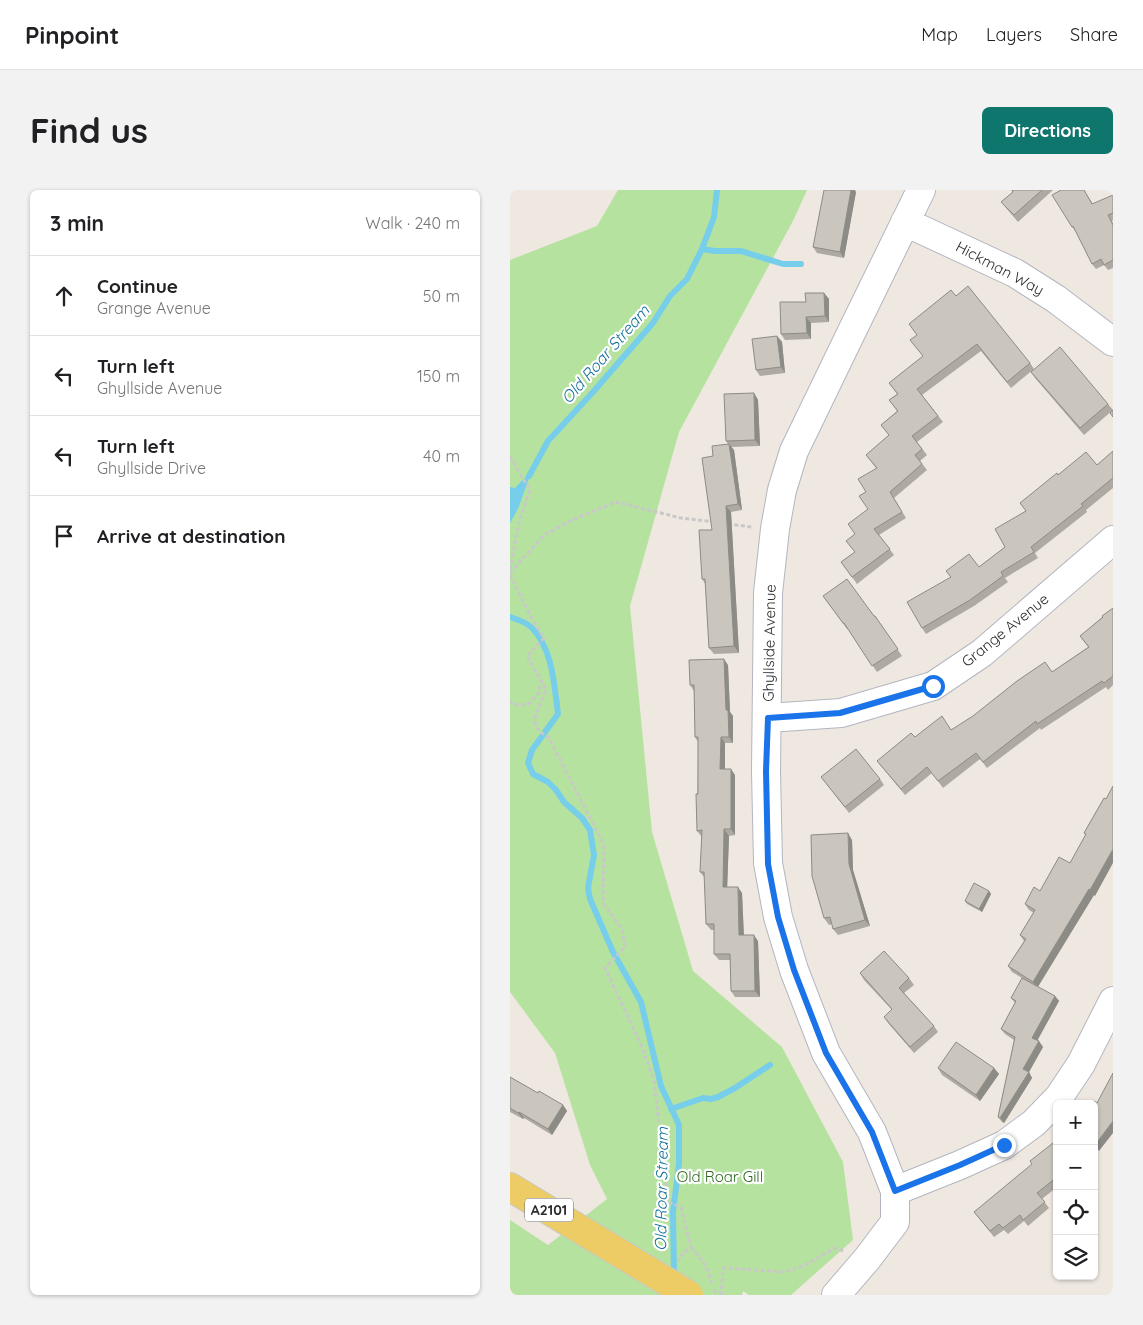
<!DOCTYPE html>
<meta charset="utf-8">
<style>
:root{--surface:#fff;--page:#f2f2f2;--text:#202124;--muted:#757577;--line:#e0e0e0;--accent:#0f766e}
body{margin:0;font-family:Quicksand,sans-serif;background:var(--page);color:var(--text)}
.controls{position:absolute;right:15px;bottom:15px;display:grid;overflow:hidden;border-radius:8px;box-shadow:0 1px 4px #0004}
.controls button{width:45px;height:45px;display:grid;place-items:center;padding:0;border:0;border-bottom:1px solid var(--line);background:var(--surface);color:var(--text);font:25px sans-serif}
.stop{position:absolute;width:15px;height:15px;margin:-11px;border:4px solid #1a73e8;border-radius:50%;background:#fff}
.stop.end{background:#1a73e8;border-color:#fff;box-shadow:0 1px 5px #0008}
.list{margin:0;padding:0;list-style:none}
h2{display:flex;justify-content:space-between;align-items:center;height:65px;margin:0;padding:0 20px;font-size:21px}
h2 small{font-size:16px;font-weight:400;color:var(--muted)}
.list li{display:grid;grid-template-columns:32px 1fr auto;gap:15px;align-items:center;box-sizing:border-box;height:80px;padding:0 20px;border-top:1px solid var(--line)}
.list b{display:block;font-size:19px;white-space:nowrap}
.list p{margin:0;font-size:16px;white-space:nowrap;color:var(--muted)}
.list em{font-size:16px;font-style:normal;color:var(--muted)}
.icon{flex:none;width:28px;height:28px;fill:none;stroke:currentColor;stroke-width:2;stroke-linecap:round;stroke-linejoin:round}
.map{position:relative;flex:none;width:603px;height:1105px;overflow:hidden;border-radius:8px}
header{display:flex;align-items:center;gap:30px;box-sizing:border-box;height:70px;padding:0 25px;background:var(--surface);border-bottom:1px solid var(--line)}
header strong{font-size:24px}
nav{display:flex;gap:28px;margin-inline-start:auto;font-size:18px}
.intro{display:flex;align-items:center;justify-content:space-between;box-sizing:border-box;height:120px;padding:0 30px}
h1{margin:0;font-size:35px}
.button{padding:12px 22px;border-radius:8px;background:var(--accent);color:#fff;font-size:18px;font-weight:700}
main{display:flex;gap:30px;padding:0 30px}
aside{flex:1;background:var(--surface);border-radius:8px;box-shadow:0 1px 4px #0004}
.map>svg:first-child{display:block}
.green{fill:#b6e29f}
.water{fill:#77ceeb}
.lines{fill:none;stroke-linecap:round;stroke-linejoin:round}
.stream{stroke:#77ceeb;stroke-width:6}
.minor-casing{stroke:#b3b6c0;stroke-width:30}
.major-casing{stroke:#c8c8c8;stroke-width:30}
.path{stroke:#c8c8c8;stroke-width:3;stroke-dasharray:4 2.5;stroke-linecap:butt}
.minor{stroke:#fff;stroke-width:28}
.major{stroke:#edcc66;stroke-width:28}
.major-bridge-casing{stroke:#c8c8c8;stroke-width:30;stroke-linecap:butt}
.major-bridge{stroke:#edcc66;stroke-width:28}
.wall{fill:#aeaaa3}
.shaded-wall{fill:#8d8b85}
.building{fill:#cac6be;stroke:#8d8b85}
.route{stroke:#1a73e8;stroke-width:6}
.labels{text-anchor:middle;dominant-baseline:central;stroke-width:4.5;stroke-linejoin:round;paint-order:stroke}
.shield{fill:#fff;stroke:#6c6c6c;stroke-width:1}
.shield-label{font-size:14px;font-weight:bold;fill:#2d2d2d}
.street-label{font-size:15px;fill:#2d2d2d;stroke:#fff}
.park-label{font-size:15px;fill:#2e691d;stroke:#fff}
.water-label{font-size:16px;font-style:italic;fill:#126e9c;stroke:#fff}
</style>
<header>
<strong>Pinpoint</strong>
<nav><a>Map</a><a>Layers</a><a>Share</a></nav>
</header>
<div class="intro"><h1>Find us</h1><a class="button">Directions</a></div>
<main>
<aside>
<h2>3 min<small>Walk · 240 m</small></h2>
<ul class="list">
<li><svg class="icon" aria-label="ahead" viewBox="0 0 24 24"><path d="M12 20V5M6 11l6-6 6 6"/></svg><div><b>Continue</b><p>Grange Avenue</p></div><em>50 m</em></li>
<li><svg class="icon" aria-label="left" viewBox="0 0 24 24"><path d="M17 20v-9H6M10 6l-5 5 5 5"/></svg><div><b>Turn left</b><p>Ghyllside Avenue</p></div><em>150 m</em></li>
<li><svg class="icon" aria-label="left" viewBox="0 0 24 24"><path d="M17 20v-9H6M10 6l-5 5 5 5"/></svg><div><b>Turn left</b><p>Ghyllside Drive</p></div><em>40 m</em></li>
<li><svg class="icon" aria-label="arrive" viewBox="0 0 24 24"><path d="M6 21V4h12l-3 4 3 4H6"/></svg><div><b>Arrive at destination</b></div></li>
</ul>
</aside>
<div class="map">
<svg width="603" height="1105" viewBox="0 0 603 1105">
<rect width="100%" height="100%" fill="#eee8e0"/>
<path class="green" d="M108,0H297L284,29L169,242L120,416L142,642L183,781L272,857L333,972L343,1050L281,1105H239L233,1101L232,1105H0V1030L38,1055L97,1009L80,975L45,863L0,802V70L87,36Z"/>
<path class="water" d="M22,280L8,319L0,333V297L5,298Z"/>
<g class="lines">
<path class="stream" d="M192,59L205,61H231L273,74H291
M19,286L38,251L83,202L143,133L160,106L177,89L192,59L204,27L207,0
M0,427C6,429 16,432 21,437C43,459 44,494 48,524L22,560L18,573L23,584L38,592L46,600L54,612L72,628L80,640L84,665L78,698L80,709L103,762L131,812L151,896L169,935V974L163,1022L164,1086
M161,919L193,908L201,909L208,907L225,898L260,875"/>
<defs>
<path id="minor" d="M395,32L505,83L546,109L603,152
M258,528L331,523L423,496L472,463L603,350
M385,1001L362,942L316,863L284,780L268,727L258,673L256,581L258,403L265,339L272,300L284,261L343,139L411,0
M326,1105L357,1069L385,1032V1001L450,975L494,955L524,933L549,907L571,874L603,811"/>
<path id="major" d="M0,997L78,1044"/>
</defs>
<use href="#minor" class="minor-casing"/>
<use href="#major" class="major-casing"/>
<path class="path" d="M0,267L20,300L9,332L0,379
M218,334L242,337
M0,383L34,345L62,330L106,312L171,328L204,332
M0,385L21,427L34,448L17,466L36,499L24,530L29,541L39,548L94,655L93,713L112,739L115,757L95,778L131,855L144,890L158,1012L171,1017L181,1057L172,1065L168,1071
M0,511L4,515L19,514L29,503L31,489
M181,1057L196,1076L202,1093
M204,1099L207,1105
M211,1105L213,1078L275,1082L297,1074L325,1058L334,1061"/>
<use href="#minor" class="minor"/>
<use href="#major" class="major"/>
<defs>
<path id="major-bridge" d="M78,1044L179,1105"/>
</defs>
<use href="#major-bridge" class="major-bridge-casing"/>
<use href="#major-bridge" class="major-bridge"/>
</g>
<path class="wall" d="M501,0H543L508,32L496,18L491,12L503,2Z
M551,0H574L583,14L603,5V30L602,31L603,33V78L598,80L594,75L586,79L582,74L566,42L562,37Z
M346,2L334,68L307,63L303,57Z
M314,103L319,109V132L301,133V149L275,150L271,144Z
M446,106L520,173L524,179L501,198L471,161L412,205L433,232L407,252L417,265L410,271L417,280L384,308L396,328L369,345L384,365L347,394L331,372L345,362V344L358,319L356,302L366,278L356,265L379,245L371,235L387,221L379,210L387,204L379,193L412,167Z
M267,146L272,152L275,183L250,186L246,180Z
M521,182L598,214L603,220L574,245L525,188Z
M244,203L248,210L250,256L221,257L224,260L232,320L221,322L229,463L204,464L199,458L196,395L192,389L202,340L203,266L218,254L216,251Z
M603,261V298L576,320L577,322L525,363L528,368L495,388L498,392L464,416L416,444L412,438L441,387L469,377L495,357L516,321L510,313L548,285L587,275Z
M313,406L364,426H365L392,466L367,482L338,439H337Z
M603,418V495L598,500L596,497L531,540L530,538L477,578L470,569L433,598L422,583L395,605L367,571L405,547L441,540L542,482L578,457L570,446Z
M218,475L220,522L223,526V553H215V579L225,585V645L219,646L217,697L232,703L234,745L248,751L250,807H225L221,801L220,770H209L204,764V740H201L196,734L195,688L190,682L192,647L187,641L188,552L185,547L184,501L180,495Z
M311,587L370,589L374,595L339,623Z
M594,608L585,706L584,705L528,797L545,806L549,811L527,850L533,857L519,882L522,888L494,933L492,932L488,927L504,850L495,844L491,839L505,813L501,808L512,788L502,782L498,776L514,751L510,745L524,723L519,720L515,714L530,701L560,673L576,645L574,643Z
M342,650L343,680L360,736L328,745L323,739L322,734L319,735L314,728Z
M479,701L481,704L472,722L457,714L455,711Z
M350,783L399,788L404,795L394,803L424,836L428,842L404,863L378,833L374,827L382,820L354,790Z
M428,878H484L489,884L470,911L432,885Z
M0,887L28,903L53,915L57,921L42,945L14,928L13,929L0,922Z
M547,958V997L532,1009L539,1018L518,1036L514,1031L498,1044L494,1040L484,1047L464,1022Z"/>
<path class="shaded-wall" d="M341,0H345L346,2L334,68L330,62Z
M314,103L319,109V132L315,126Z
M296,127L301,133V149L297,143Z
M267,146L272,152L275,183L271,177Z
M244,203L248,210L250,256L245,250Z
M219,254L224,260L232,320L228,314Z
M216,316L221,322L229,463L224,456Z
M214,469L218,475L220,522L223,526V553L219,547L216,520Z
M211,547L215,553V585L210,579Z
M221,579L225,585V645L221,639Z
M214,639L219,646L217,703L213,697Z
M338,643L342,650L343,680L360,736L355,730L339,674Z
M603,659V673L585,706L580,700Z
M228,697L232,703L234,751L229,745Z
M579,699L584,705L527,798L523,792Z
M479,701L481,704L472,722L469,719Z
M244,745L248,751L250,807L245,801Z
M545,806L549,811L526,853L522,848Z
M529,851L533,857L519,882L522,888L494,933L490,928L513,879Z
M484,878L489,884L470,911L466,905Z
M53,915L57,921L42,945L38,939Z
M9,922L14,928L13,929L8,923Z
M603,931V943L589,961L585,955Z
M584,955L588,960L584,965Z"/>
<path class="building" d="M314,0H341L330,62L303,57Z
M502,0H532L504,25L491,12L503,2Z
M551,0H574L582,14L603,5V23L598,25L603,35V70L594,75L591,69L582,74L563,36L562,37L542,5Z
M458,96L520,173L497,192L467,154L407,199L428,226L402,246L412,259L405,265L412,274L380,302L392,322L364,339L380,359L342,387L331,372L345,362L336,351L345,344L338,334L358,319L349,306L356,302L348,289L367,278L356,265L379,245L371,235L388,221L379,210L388,204L379,193L413,166L400,150L407,145L399,134L441,100L446,106Z
M295,103H314L315,126L296,127L297,143L271,144L270,112H296Z
M267,146L271,177L246,180L242,149Z
M550,157L598,214L570,238L521,182Z
M244,203L245,250L216,251L214,204Z
M603,220V227L600,223Z
M219,254L228,314L216,316L224,456L199,458L195,389H192L189,340H202L192,268L203,266L202,256Z
M603,261V288L571,314L573,316L521,357L524,362L491,382L493,386L460,410L412,438L397,412L441,387L436,381L459,364L469,377L495,357L485,339L516,321L510,313L547,283L548,285L576,262L587,275Z
M337,389L364,426H365L388,459L362,476L334,433H333L313,406Z
M603,418V486L594,493L592,491L527,534L526,531L473,572L466,563L428,591L417,577L391,599L367,571L401,543L405,547L432,526L441,540L463,526L507,491L535,472L542,482L579,457L570,446L593,427L592,426Z
M214,469L216,520H218L219,547H211L210,579H221V639H214L213,697H228L229,745H244L245,801H221L220,764H204V734H196L194,682H190L192,640L187,641L186,604H188V547H185L184,495H180L179,470Z
M346,559L370,589L335,617L311,587Z
M603,596V659L580,700L579,699L523,792L498,776L516,749L510,745L525,720L515,714L524,697L530,701L549,667L560,673L576,644L574,643L594,608L596,609Z
M338,643L339,674L355,730L323,739L320,727L314,728L302,686L301,645Z
M464,693L479,701L469,719L455,711Z
M374,761L399,788L389,798L424,836L400,857L374,827L382,819L350,783Z
M512,788L545,806L522,848L529,851L513,879L519,882L490,928L488,927L505,847L491,839L506,811L501,808Z
M446,852L484,878L466,905L428,878Z
M603,883V931L585,955H584V914H581L584,911L587,913Z
M0,887L28,903L29,901L53,915L38,939L9,922L8,923L0,918Z
M543,953L547,958V987L527,1003L535,1012L513,1030L510,1025L493,1038L489,1034L480,1041L464,1022L522,974L520,971Z"/>
<g class="lines">
<path class="route" d="M423,496L330,523L258,528L256,581L258,674L268,727L284,780L316,863L362,942L385,1001L450,975L494,955"/>
</g>
<g class="labels">
<rect class="shield" x="15" y="1008.5" width="48" height="23" rx="4"/>
<g class="shield-label">
<text x="39" y="1020">A2101</text>
</g>
<g class="street-label">
<text transform="translate(490 78) rotate(28)">Hickman Way</text>
<text transform="translate(495 440) rotate(-39)">Grange Avenue</text>
<text transform="translate(259 453) rotate(-89)">Ghyllside Avenue</text>
</g>
<g class="park-label">
<text x="210" y="986">Old Roar Gill</text>
</g>
<g class="water-label">
<text transform="translate(95 164) rotate(-49)">Old Roar Stream</text>
<text transform="translate(151 999) rotate(-89)">Old Roar Stream</text>
</g>
</g>
</svg>
<div class="controls">
<button>+</button>
<button>−</button>
<button><svg class="icon" aria-label="locate" viewBox="0 0 24 24"><circle cx="12" cy="12" r="6"/><path d="M12 2v4M12 18v4M2 12h4M18 12h4"/></svg></button>
<button><svg class="icon" aria-label="layers" viewBox="0 0 24 24"><path d="M12 4l9 5-9 5-9-5zM3 14l9 5 9-5"/></svg></button>
</div>
<div class="stop" style="left:423px;top:496px"></div>
<div class="stop end" style="left:494px;top:955px"></div>
</div>
</main>
